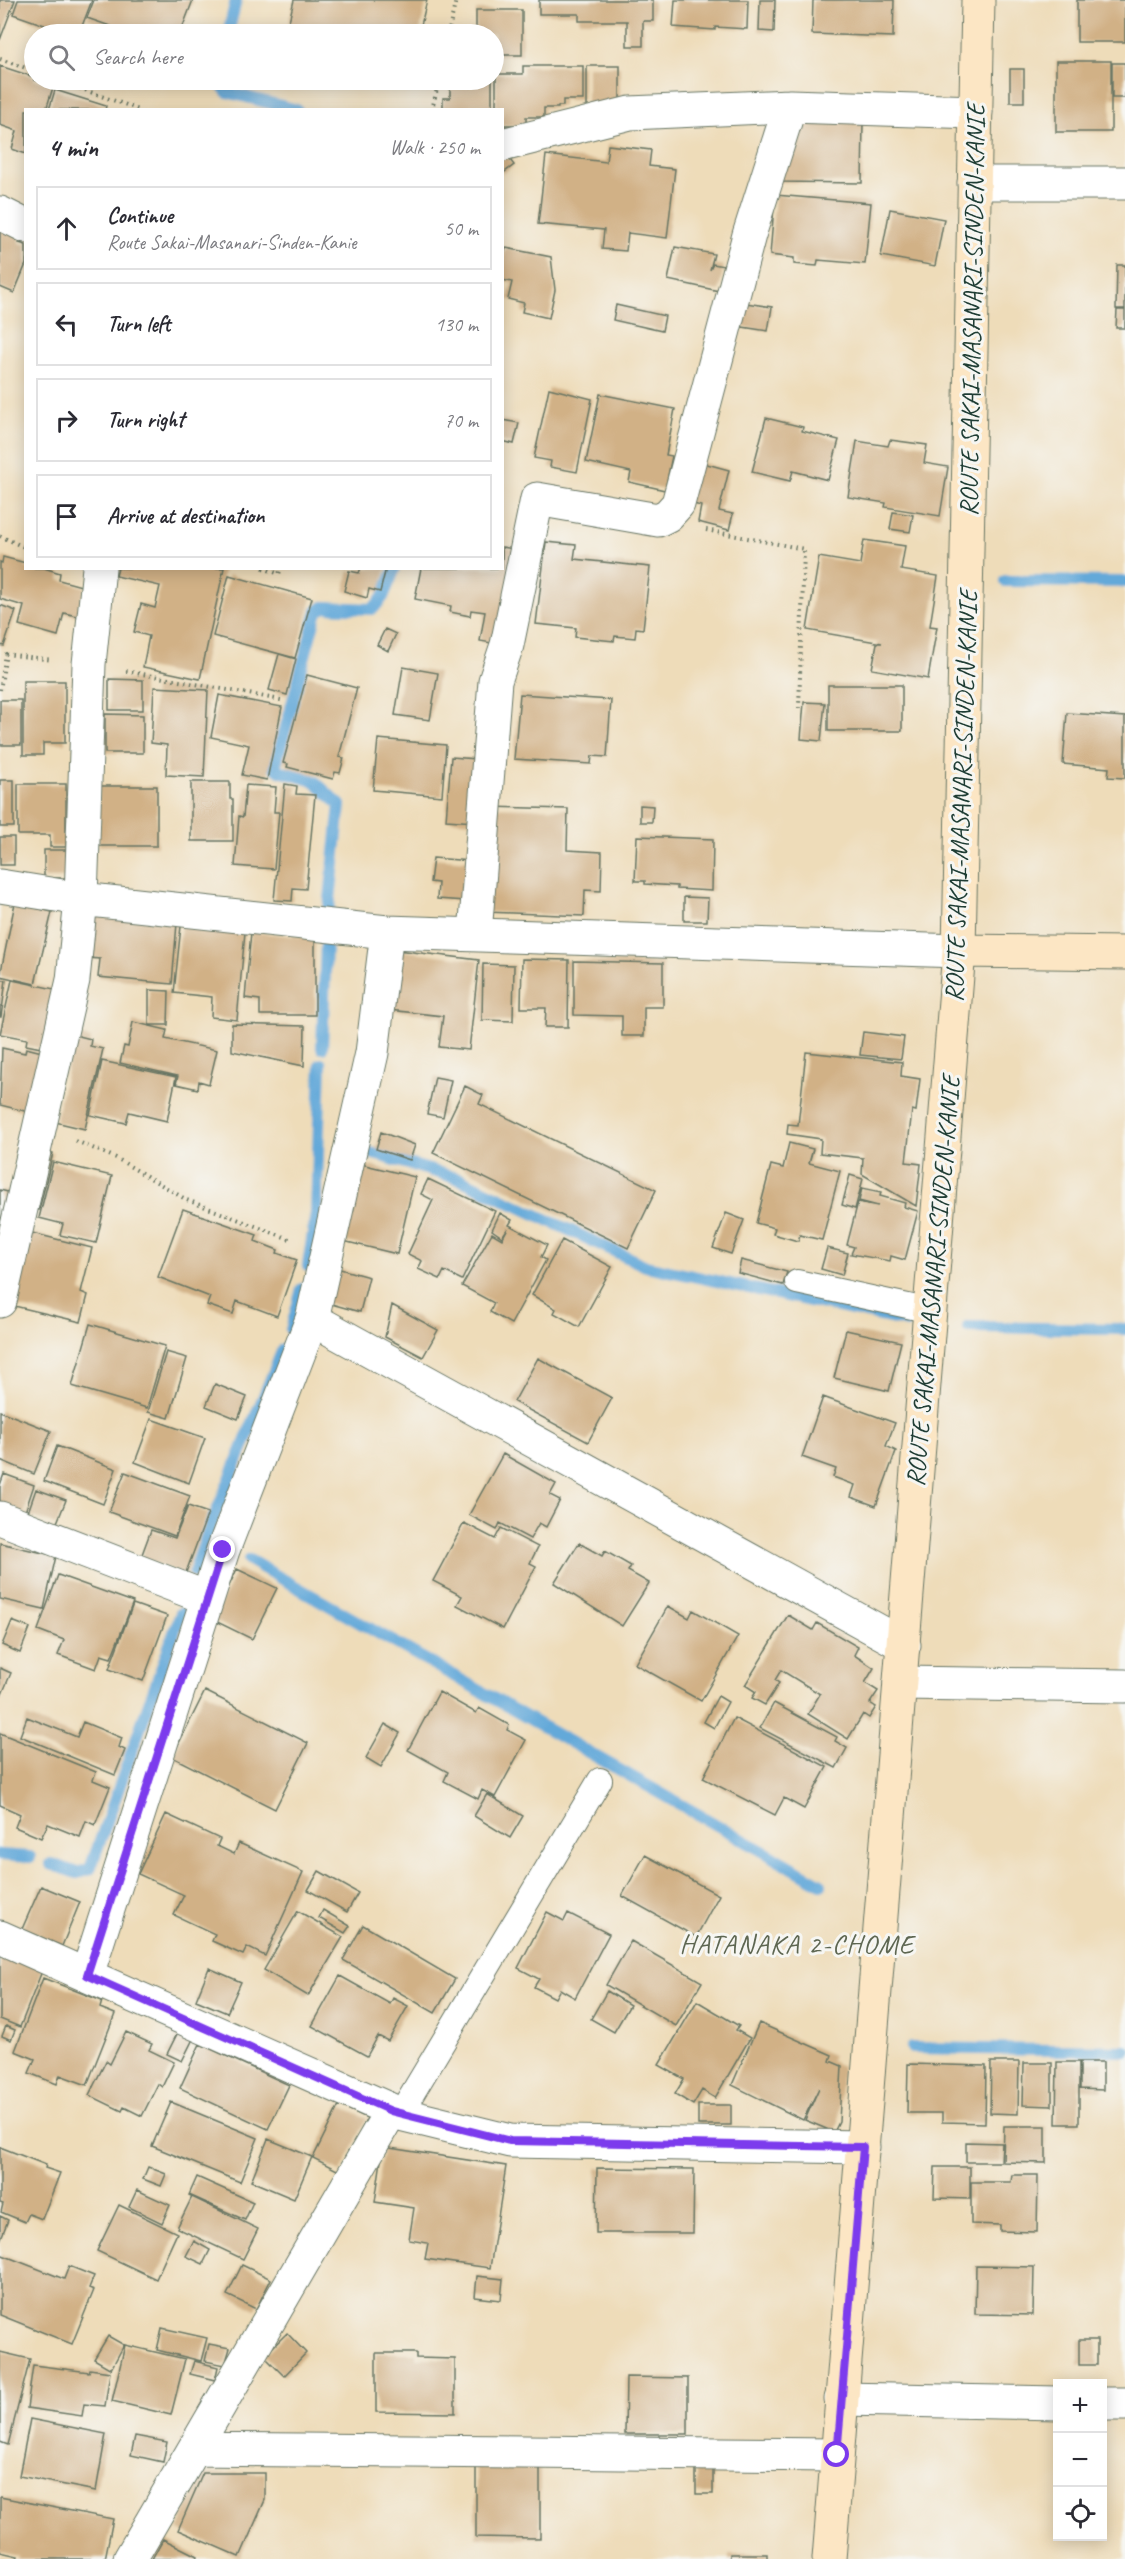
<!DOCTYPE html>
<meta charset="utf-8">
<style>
:root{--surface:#fff;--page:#f7f7f7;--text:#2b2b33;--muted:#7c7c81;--line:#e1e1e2}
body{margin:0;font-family:Caveat,sans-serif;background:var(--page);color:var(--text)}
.controls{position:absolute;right:18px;bottom:18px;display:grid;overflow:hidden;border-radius:0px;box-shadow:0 3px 15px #0003}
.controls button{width:54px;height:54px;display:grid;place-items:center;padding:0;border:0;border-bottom:2px solid var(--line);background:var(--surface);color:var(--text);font:30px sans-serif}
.stop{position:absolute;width:18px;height:18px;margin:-14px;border:4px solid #7c3aed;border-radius:50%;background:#fff}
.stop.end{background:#7c3aed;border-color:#fff;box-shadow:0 2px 6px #0008}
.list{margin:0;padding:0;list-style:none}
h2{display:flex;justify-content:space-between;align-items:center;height:78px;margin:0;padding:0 24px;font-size:26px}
h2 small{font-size:20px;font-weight:400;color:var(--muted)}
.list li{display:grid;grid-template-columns:39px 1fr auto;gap:18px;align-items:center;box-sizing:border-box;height:84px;margin:0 12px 12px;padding:0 12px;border:2px solid var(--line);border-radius:0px}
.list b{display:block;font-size:22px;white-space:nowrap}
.list p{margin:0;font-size:20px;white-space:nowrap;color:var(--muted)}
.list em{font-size:20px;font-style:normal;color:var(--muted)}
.icon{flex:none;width:33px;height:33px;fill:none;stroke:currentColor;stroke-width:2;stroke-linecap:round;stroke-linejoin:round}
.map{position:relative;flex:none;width:1125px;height:2559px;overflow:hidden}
.search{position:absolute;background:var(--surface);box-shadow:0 3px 15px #0003;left:24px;top:24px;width:480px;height:66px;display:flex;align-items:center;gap:15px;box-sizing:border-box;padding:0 21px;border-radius:33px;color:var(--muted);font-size:22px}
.panel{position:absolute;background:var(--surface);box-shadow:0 3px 15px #0003;left:24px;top:108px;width:480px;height:462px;border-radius:0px}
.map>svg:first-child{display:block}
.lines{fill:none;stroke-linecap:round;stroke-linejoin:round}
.stream{stroke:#64a9d9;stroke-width:12}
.building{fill:#d1b186}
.lane-casing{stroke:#677563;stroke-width:26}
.street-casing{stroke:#677563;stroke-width:35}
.secondary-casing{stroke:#677563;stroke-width:35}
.path{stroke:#677563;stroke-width:4;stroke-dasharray:1.5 4.5;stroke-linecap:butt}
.lane{stroke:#fff;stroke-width:24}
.street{stroke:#fff;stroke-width:33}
.secondary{stroke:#fce6c4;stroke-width:33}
.route{stroke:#7c3aed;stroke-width:8}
.labels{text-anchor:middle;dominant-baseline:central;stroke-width:6;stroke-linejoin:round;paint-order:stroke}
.street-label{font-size:26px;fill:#1f3d34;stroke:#f6f6f2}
.neighbourhood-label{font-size:27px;letter-spacing:1.5px;fill:#5d6651;stroke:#f6f6f2}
</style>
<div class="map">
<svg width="1125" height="2559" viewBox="0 0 1125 2559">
<rect width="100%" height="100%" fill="#f6f6f2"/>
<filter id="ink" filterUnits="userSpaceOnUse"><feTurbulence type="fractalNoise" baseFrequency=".0167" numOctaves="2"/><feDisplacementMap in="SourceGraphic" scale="12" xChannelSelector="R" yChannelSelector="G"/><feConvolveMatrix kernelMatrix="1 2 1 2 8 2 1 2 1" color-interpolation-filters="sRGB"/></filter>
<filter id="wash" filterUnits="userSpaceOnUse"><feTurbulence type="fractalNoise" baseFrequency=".008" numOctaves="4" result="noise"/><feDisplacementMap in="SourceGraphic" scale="24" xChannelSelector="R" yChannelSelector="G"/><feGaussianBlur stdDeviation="1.35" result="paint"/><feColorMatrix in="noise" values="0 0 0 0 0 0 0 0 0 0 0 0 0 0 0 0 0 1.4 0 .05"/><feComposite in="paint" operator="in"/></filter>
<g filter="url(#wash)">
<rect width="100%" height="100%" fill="#eedcb9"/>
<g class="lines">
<path class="stream" d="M228,34L236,0
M218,80L227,92L297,110
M1005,581L1125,582
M329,909L340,805L314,781L280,771L275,767L317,611L324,607L373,609L383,597L395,568
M322,1048L326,944
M364,1151L460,1179L646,1266L908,1322
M308,1266L316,1213L321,1064
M968,1327L1125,1329
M291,1330L302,1289
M249,1560L821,1884
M194,1572L207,1535L283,1349
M0,1855L30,1857
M51,1864L77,1873L90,1869L181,1613
M912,2048L1125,2051"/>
</g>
<g id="blocks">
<path class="building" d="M0,0H15L0,40Z
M18,0H92L79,34H70L13,14Z
M94,0H193L180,34H133L87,18Z
M294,0H427L419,34H399L366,27L364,34H286Z
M539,0H653V21H643V46H627V21H579V14H539Z
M675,0H748L747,29L715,27V30L673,27Z
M760,0H775L774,32L759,31Z
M813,0H894L893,37L812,34Z
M1077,0H1125V42H1077Z
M476,10H522V55H494V34H476Z
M1056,61H1111V132H1056Z
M1112,63H1125V98H1112Z
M0,66L34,77V80L54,84L46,110H26V154L12,149L17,131L0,125Z
M523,66H583V100H563V106H558V108H544V117H526V125H502V110H496V74H523Z
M587,66H620V108H587Z
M1010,69H1024V102H1010Z
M450,80H492V110H443V98H450Z
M55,90L106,106L105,110H49Z
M800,121L863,122L862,183L779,182Z
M608,145L651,150L649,166L675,169L667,238L628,233L626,251L602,249L604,230L538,224L546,155L606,162Z
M507,156L514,165L502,174V160Z
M775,195L871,203L865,264L818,260L817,266L794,264V258L770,255Z
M890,209L944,219L935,266L881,256Z
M0,224L22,233L19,243L26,245V264L14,293L0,287Z
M675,247L714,254L710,270L713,264L724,266L719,291L668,280Z
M506,248L551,257L555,290L549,318L522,312L524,303L508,299L512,282L502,280V260Z
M1117,265H1125V309H1116Z
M739,302L772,307L768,331L736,326Z
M616,305L665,316L662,331L613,320Z
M1117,310H1125V328H1116Z
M549,388L592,399L577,472L550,467L551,461L534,458Z
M600,394L675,409L666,455L672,456L665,490L629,482L631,472L586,462Z
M766,418L803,427L802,431L839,440L828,480L793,471L790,481L752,472Z
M502,420L519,423L514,444L502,441Z
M890,440L927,445L924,463L948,467L940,516L885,507L886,503L848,497L857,441L888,446Z
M696,461L729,470L719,511L733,514L729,530L698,522L701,506L686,502Z
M893,512L913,515L910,532L890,529Z
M864,540L905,546L901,570L938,576L930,626L937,627L928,679L872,669L877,643H882L807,630L819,557L860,564Z
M546,542L576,545L574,559L650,567L643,629L636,628L635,638L615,636L614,641L575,637L576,628L536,624Z
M502,547L514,549L497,644L480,641L485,612L471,610L470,616L450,612L451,606L415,599L421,568H502Z
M3,557L26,563V568H44L60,573L59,580L85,587L77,616L64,613L58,636L19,625L24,606L0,599V562L2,563Z
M118,568H224L200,679L143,667L149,636L134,632L141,604L155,608L160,586L116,576Z
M361,568H386L380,592L369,589L367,598L344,591L349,571L359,573Z
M229,575L312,598L295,658L213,636Z
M0,605L16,611L4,646L0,645Z
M385,629L396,634L388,651L377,645Z
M279,654L296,659L287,695L269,690Z
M403,667L438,673L430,720L395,715Z
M307,675L357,688L339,757L344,758L340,773L335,772L333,779L287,767L288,764L283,763Z
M109,679L143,680V710H109Z
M23,681H65V743H43V755H23Z
M828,685H902V731H828Z
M154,687L208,690L204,777L166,775L167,745L151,743Z
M520,694L611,700L607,757L592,756L591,764L514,759Z
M219,695L282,707L267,780L242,775L249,745L211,737Z
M0,700H21V745H0Z
M804,702L825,703L821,741L801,739Z
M1067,713L1125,717V778L1108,777L1109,768L1063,764Z
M105,714L143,715V753H105Z
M378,739L446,745L442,796L373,790Z
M451,757L476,759L475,822L446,820Z
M0,780H14V827H0Z
M191,782H230V799H233V841H191Z
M18,784H66V847H50V835H18Z
M285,784L297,786L296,794L315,795L306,889L293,888L292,901L274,900Z
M246,785L276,787L274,812H279L274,869L235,866L239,816L243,817Z
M99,786H157V846H99Z
M640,805L653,806L652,822H640Z
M490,807L568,809L567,850L602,852L601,891L585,890L584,916L486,912Z
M637,836L713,839L712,891L677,889V886L645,884V881H635Z
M0,837H14V865H0Z
M44,850H69V878H44Z
M433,858L470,861L466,901L437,899L438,883L430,882Z
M684,897L708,898L707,921H684Z
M15,903L52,912L35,984L0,976Z
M92,915L177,923L172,984L98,977L100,959L88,958Z
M181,926L245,932L237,1020L211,1017L212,997L174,993Z
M251,932L315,938V1015H260V1000L245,998Z
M396,950L479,960L469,1050L439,1047L443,1016L389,1010Z
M522,959L569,960L568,1027H545L546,1008H521Z
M574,961L663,963V1007H644V1036H622V1016L574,1015Z
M483,964L514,965L513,1021L482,1020Z
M0,980H6L1,1017H0Z
M12,980L59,990L46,1049L26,1045L27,1039L0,1034Z
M149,990L169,991L168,1025H149Z
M133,1022L167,1030L165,1039L217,1050L209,1084L199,1081L198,1089L176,1084L178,1076L120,1063L124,1046L128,1047Z
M232,1024L305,1026L304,1066L232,1051Z
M863,1032L904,1037L901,1059L860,1055Z
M75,1035L91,1039L90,1046L103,1049L85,1129L55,1122Z
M2,1048L25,1053L26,1048L46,1053L33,1113L0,1105Z
M806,1052L902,1062L901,1076L920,1079L916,1111L912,1110L906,1162L921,1164L916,1206L862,1174L863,1158L820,1153L821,1139L787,1134L788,1124L798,1125Z
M102,1061L176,1077L167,1121L129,1112L126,1123L90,1115Z
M435,1077L451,1080L443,1117L427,1114Z
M465,1086L483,1095L479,1104L656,1190L628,1248L433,1153Z
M381,1132L415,1145L410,1160L376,1149Z
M789,1143L813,1149L809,1163L840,1171L822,1240L800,1235L798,1241L773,1234L775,1228L756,1223L771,1165L783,1168Z
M42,1151L53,1153L39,1210L29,1207Z
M53,1162L112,1176L96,1243L60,1235L63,1224L39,1218Z
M361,1164L415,1177L397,1254L343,1241Z
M850,1175L863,1179L855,1209L842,1205Z
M428,1179L495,1211L462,1280L444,1271L440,1279L418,1269L422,1261L408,1254L433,1200L421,1194Z
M862,1188L881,1192L880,1196L905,1203L904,1207L918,1211L905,1260L891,1256L890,1261L851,1254L854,1247L847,1245L858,1202L878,1206L859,1201Z
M0,1190L12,1193L0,1228Z
M183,1209L257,1235L255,1241L278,1250L277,1253L297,1260L277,1316L237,1301L233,1314L207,1305L210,1297L158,1277Z
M500,1213L512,1220L509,1225L547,1245L541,1257L546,1260L511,1324L490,1312L494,1303L462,1286L492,1233L502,1239L508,1228L502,1237L492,1230Z
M726,1213L744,1220L731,1254L713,1248Z
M24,1231L92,1248L81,1292L88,1295L81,1322L6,1304Z
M562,1240L612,1267L579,1327L554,1313L556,1309L532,1295Z
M827,1248L848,1253L842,1275L821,1269Z
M741,1260L787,1272L783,1285L738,1273Z
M333,1267L369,1277L360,1312L324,1302Z
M392,1305L438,1330L423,1357L385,1337Z
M90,1324L165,1346L147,1408L72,1386Z
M846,1330L901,1342L889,1391L834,1378Z
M166,1352L187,1358L169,1418L148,1412Z
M538,1358L612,1398L588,1442L514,1402Z
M215,1384L247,1397L238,1419L206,1406Z
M823,1397L895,1423L886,1446L896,1451L876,1506L851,1497L855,1485L833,1477L836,1469L802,1457Z
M0,1411L51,1431L34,1474L0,1460Z
M151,1419L205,1438L189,1483L135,1462Z
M57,1446L116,1469L103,1504L44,1481Z
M503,1454L556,1484L550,1495L560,1500L546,1527L539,1523L530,1539L500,1523L497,1530L469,1515Z
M125,1472L190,1496L175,1536L109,1512Z
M4,1474L34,1485L24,1515L0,1506V1485Z
M36,1489L66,1500L56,1525L27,1515Z
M188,1506L208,1513L185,1575L141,1557L151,1530L175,1538Z
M464,1523L495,1539L501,1528L538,1547L530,1563L536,1566L503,1629L457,1605L462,1596L433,1581Z
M0,1543L56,1556L44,1609L0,1599Z
M579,1543L602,1556L605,1551L631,1566L628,1571L649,1583L622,1626L554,1583Z
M237,1569L277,1588L252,1639L213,1620Z
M58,1575L133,1602L111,1658L101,1655L96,1669L58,1655L64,1640L38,1630Z
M133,1604L167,1616L143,1681L109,1669Z
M668,1606L689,1618L693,1610L738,1636L701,1701L635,1664Z
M788,1615L813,1630L817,1623L858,1647L854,1655L874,1668L865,1683L878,1691L870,1703L876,1707L869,1718L863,1714L848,1739L808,1714L820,1694L781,1670L775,1680L779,1683L765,1705L752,1698L756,1692L745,1685Z
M12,1621L30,1628L20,1653L2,1645Z
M0,1668L11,1673L0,1699Z
M205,1691L308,1743L275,1809L172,1757Z
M439,1692L476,1713L479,1708L509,1725L507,1730L526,1740L495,1797L482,1790L478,1799L444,1781L448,1772L408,1750Z
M718,1696L728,1702L714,1728L704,1722Z
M774,1703L837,1737L835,1741L847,1748L836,1768L760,1728Z
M27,1717L77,1737L83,1722L122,1738L119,1747L125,1750L115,1775L20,1736Z
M734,1718L827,1767L804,1809L784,1798L775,1815L703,1778Z
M385,1724L400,1733L381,1767L366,1758Z
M0,1733L96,1772L93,1780L110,1787L95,1825L86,1821L80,1837L48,1824L41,1838L15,1827L20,1814L0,1805Z
M487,1794L523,1816L510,1838L474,1816Z
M166,1814L220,1839L217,1846L234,1854L239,1843L303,1872L265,1956L247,1947L243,1955L212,1941L215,1934L174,1915L184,1895L138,1874Z
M645,1855L719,1895L696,1937L622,1896Z
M319,1871L358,1893L347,1912L308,1890Z
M41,1886L80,1902L62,1946L22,1929Z
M323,1910L350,1926L345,1933L319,1918Z
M298,1911L343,1937L308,1996L264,1970Z
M547,1912L564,1921L568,1913L609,1934L575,1998L560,1989L555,1998L534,1987L539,1979L518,1968Z
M363,1925L455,1979L435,2013L343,1960Z
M631,1941L702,1982L676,2026L606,1985Z
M0,1949L44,1966L20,2027L0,2019Z
M209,1968L241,1982L227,2013L196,2000Z
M340,1976L390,2004L393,1998L408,2006L388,2041L378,2036L367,2056L312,2026Z
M43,1978L102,2001L100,2008L115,2014L87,2085L60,2075L57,2084L29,2073L35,2059L15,2051Z
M607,1991L630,2005L614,2032L591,2019Z
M697,2001L739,2026L736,2030L750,2038L715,2098L702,2090L693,2105L675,2094L684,2079L659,2065Z
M759,2023L832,2055L830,2061L842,2066L839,2122L834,2132L805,2120L819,2088L803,2120L732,2085Z
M6,2026L15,2030L11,2040L2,2036Z
M179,2030L194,2037L182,2061L167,2054Z
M126,2032L152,2044L149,2050L174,2062L162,2087L158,2084L142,2116L124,2107L122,2111L89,2095L106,2061L110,2064Z
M200,2044L289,2085L268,2129L180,2088Z
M991,2062H1019L1018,2114L990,2113Z
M1057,2062H1079V2124H1056Z
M1080,2062H1103V2090L1080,2089Z
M1024,2063H1052V2106L1023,2105Z
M908,2064L986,2066L985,2123L942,2122V2113H907Z
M171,2102L258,2138L240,2182L152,2146Z
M339,2105L367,2118L341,2172L313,2158Z
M698,2105H731V2125H698Z
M1004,2126H1046V2163L1003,2162Z
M268,2139L312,2157L294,2199L251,2181Z
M966,2142L1002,2143L1001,2162H966Z
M0,2147L46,2165L45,2168L60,2173L42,2219L29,2214L25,2222L1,2212L3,2204L0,2203Z
M383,2147L506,2166L490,2268L425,2259L428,2243L409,2240L414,2208L375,2202Z
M148,2167L166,2174L161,2186L143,2179Z
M935,2167H970V2199L934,2198Z
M597,2168L694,2169L693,2233H596Z
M1012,2175H1038L1037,2232L1000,2231V2225L971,2224V2182H1011Z
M197,2177L253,2202L245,2220L189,2195Z
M137,2190L170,2205L162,2223L129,2207Z
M192,2197L258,2229L243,2259L177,2228Z
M119,2205L177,2233L156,2279L97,2251Z
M0,2216L8,2220L0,2241Z
M194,2241L210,2250L203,2264L186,2256Z
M0,2254L64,2279L69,2266L94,2276L89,2288L94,2290L72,2344L0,2315Z
M242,2265L271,2279L256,2309L227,2295Z
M976,2266L1034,2267L1033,2315L975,2314Z
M477,2276L503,2279L501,2300L475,2297Z
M162,2328L207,2338L201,2361L157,2350Z
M287,2333L306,2353L284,2376L264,2356Z
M108,2336L124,2345L111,2369L94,2359Z
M1079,2340H1097V2365H1079Z
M209,2344L230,2348L225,2365L205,2361Z
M125,2345L185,2359L171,2415L112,2401Z
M0,2352L30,2359L8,2445L0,2442Z
M376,2353H416V2358L455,2359V2413L376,2412Z
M194,2361L218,2367L215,2380L190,2374Z
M33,2365L89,2372L90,2369L110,2372L105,2406L84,2404L82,2416L27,2408Z
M626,2377L688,2378V2434H625Z
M30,2419L106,2434L96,2491L19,2476Z
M135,2436L167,2442L163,2462L131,2455Z
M476,2466H540V2538L476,2537Z
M696,2466H713V2494H696Z
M203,2473H265V2500L240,2557L178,2530Z
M0,2497L113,2519L105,2559H17L18,2556L0,2552Z
M163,2539L197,2556L196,2559H152Z
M730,2554H767V2559H730Z"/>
</g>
</g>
<g filter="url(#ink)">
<use href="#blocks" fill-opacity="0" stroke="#677563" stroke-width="1.5"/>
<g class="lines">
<defs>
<path id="lane" d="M797,1282L931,1311
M400,2114L600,1780"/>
<path id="street" d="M502,145L630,113L790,106L976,112
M974,183H1125
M0,213L26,226
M0,886L81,899L387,932L959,951
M475,934L495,681L507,645L537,499L658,520L668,515L678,504L749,235L790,106
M0,1301L73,980L81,899L89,664L99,568
M312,1319L904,1645
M0,1518L207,1598
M900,1683L1125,1686
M0,1937L400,2114L510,2141L863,2147
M87,1975L223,1550L312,1319L372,1053L387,932
M841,2399L1058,2403
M1102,2404H1125
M195,2449L837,2455
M130,2559L391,2111"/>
<path id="secondary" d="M959,951L1125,953
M829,2559L959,951L978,0"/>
</defs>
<use href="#lane" class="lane-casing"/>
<use href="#street" class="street-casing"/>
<use href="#secondary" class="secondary-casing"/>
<path class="path" d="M448,34L456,0
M0,59L34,71
M57,80L140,110
M432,110L439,80
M706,530L804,549L799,708
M0,536L26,548
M263,568L279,574L281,568
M126,671L281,700
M0,690L6,654L53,660
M76,1141L116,1158L187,1200L292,1240"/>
<use href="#lane" class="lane"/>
<use href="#street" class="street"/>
<use href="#secondary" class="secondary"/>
</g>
</g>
<g class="lines" filter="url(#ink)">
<path class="route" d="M223,1550L87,1975L391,2111L510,2141L863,2147L837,2455"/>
</g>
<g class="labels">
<g class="street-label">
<text transform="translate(972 310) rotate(-89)">ROUTE SAKAI-MASANARI-SINDEN-KANIE</text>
<text transform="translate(961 796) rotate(-88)">ROUTE SAKAI-MASANARI-SINDEN-KANIE</text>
<text transform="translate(933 1281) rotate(-85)">ROUTE SAKAI-MASANARI-SINDEN-KANIE</text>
</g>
<g class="neighbourhood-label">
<text x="797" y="1944">HATANAKA 2-CHOME</text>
</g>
</g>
</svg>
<div class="controls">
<button>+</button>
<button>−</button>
<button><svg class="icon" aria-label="locate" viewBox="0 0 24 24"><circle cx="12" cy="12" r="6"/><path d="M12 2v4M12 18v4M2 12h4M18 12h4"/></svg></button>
</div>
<div class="stop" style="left:837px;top:2455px"></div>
<div class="stop end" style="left:223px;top:1550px"></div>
<div class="search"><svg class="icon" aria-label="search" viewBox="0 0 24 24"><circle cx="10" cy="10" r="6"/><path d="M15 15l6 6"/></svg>Search here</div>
<section class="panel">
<h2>4 min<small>Walk · 250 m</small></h2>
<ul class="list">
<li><svg class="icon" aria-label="ahead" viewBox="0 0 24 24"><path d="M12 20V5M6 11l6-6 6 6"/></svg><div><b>Continue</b><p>Route Sakai-Masanari-Sinden-Kanie</p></div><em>50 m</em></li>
<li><svg class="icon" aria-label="left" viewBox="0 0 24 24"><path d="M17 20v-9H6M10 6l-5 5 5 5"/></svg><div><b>Turn left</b></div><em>130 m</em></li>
<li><svg class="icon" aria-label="right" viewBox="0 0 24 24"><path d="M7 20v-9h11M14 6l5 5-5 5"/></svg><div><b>Turn right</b></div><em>70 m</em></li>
<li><svg class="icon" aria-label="arrive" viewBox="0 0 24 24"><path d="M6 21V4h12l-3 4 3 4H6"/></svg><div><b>Arrive at destination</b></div></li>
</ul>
</section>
</div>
